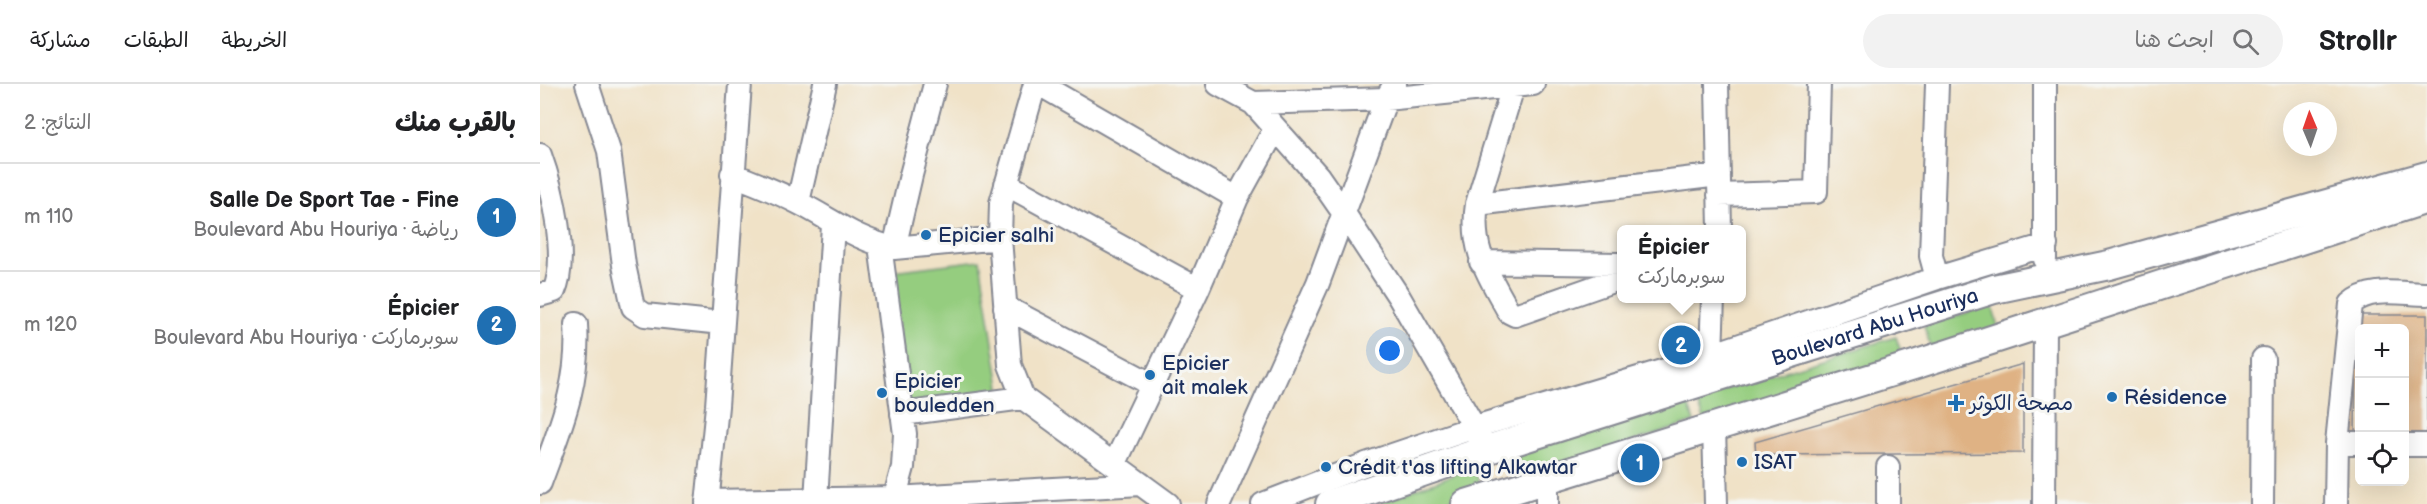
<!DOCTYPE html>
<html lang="ar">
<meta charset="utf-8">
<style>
:root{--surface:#fff;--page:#f2f2f2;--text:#202124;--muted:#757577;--line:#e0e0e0;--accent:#1f6fb2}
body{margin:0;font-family:"Balsamiq Sans","Playpen Sans Arabic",sans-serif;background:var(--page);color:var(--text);direction:rtl}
.controls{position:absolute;right:18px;bottom:18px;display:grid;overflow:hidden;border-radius:9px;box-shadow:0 6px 24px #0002}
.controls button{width:54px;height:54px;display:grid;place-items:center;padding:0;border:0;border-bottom:2px solid var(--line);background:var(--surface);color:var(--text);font:30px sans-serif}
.compass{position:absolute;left:1743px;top:18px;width:54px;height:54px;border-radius:50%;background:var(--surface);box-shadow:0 6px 24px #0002;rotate:358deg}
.you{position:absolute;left:850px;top:267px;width:21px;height:21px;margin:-15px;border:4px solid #fff;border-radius:50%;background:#1a73e8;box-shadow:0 0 0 9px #1a73e833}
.badge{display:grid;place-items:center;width:39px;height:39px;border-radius:50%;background:var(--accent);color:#fff;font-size:20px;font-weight:700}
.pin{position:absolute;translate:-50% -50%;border:3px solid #fff;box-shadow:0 2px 6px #0006}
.popup{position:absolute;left:1077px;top:141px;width:129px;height:78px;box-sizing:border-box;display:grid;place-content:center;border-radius:9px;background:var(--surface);filter:drop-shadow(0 2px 4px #0005);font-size:20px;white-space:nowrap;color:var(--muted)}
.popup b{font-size:22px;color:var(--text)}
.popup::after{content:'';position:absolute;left:50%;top:100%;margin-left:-12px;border:12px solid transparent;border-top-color:var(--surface)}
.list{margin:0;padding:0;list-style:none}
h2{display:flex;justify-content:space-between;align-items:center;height:78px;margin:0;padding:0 24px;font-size:26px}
h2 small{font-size:20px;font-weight:400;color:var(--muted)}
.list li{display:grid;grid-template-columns:39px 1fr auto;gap:18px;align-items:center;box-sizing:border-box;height:108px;padding:0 24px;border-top:2px solid var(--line)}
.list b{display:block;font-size:22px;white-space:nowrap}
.list p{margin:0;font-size:20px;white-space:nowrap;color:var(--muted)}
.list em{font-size:20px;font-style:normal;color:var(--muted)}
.icon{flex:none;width:33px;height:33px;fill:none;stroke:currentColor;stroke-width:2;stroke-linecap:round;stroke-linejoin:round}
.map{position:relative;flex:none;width:1887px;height:420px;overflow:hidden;direction:ltr}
header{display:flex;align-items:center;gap:36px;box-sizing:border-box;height:84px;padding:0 30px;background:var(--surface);border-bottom:2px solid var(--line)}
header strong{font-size:28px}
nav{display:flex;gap:33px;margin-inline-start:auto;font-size:21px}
.search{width:420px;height:54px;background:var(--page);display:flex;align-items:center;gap:15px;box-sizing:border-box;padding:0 21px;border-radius:33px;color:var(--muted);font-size:22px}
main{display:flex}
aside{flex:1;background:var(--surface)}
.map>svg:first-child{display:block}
.green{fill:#95cd7f;stroke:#587e6e;stroke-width:1.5}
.building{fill:#dfb284}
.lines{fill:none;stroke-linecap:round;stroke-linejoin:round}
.minor-casing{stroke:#868892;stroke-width:26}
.major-casing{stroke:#868892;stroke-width:32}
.minor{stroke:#fff;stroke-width:22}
.major{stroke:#fff;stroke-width:28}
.poi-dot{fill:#1f6fb2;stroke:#f6f6f2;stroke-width:2}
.labels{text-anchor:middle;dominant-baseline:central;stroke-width:6;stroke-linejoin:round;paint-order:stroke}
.poi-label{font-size:21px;fill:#1b2f5e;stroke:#f6f6f2;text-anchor:start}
.street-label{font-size:21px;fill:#1b2f5e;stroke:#f6f6f2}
</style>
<header>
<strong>Strollr</strong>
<div class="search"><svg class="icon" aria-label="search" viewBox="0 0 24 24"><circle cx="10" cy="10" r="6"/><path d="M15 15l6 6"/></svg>ابحث هنا</div>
<nav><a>الخريطة</a><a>الطبقات</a><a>مشاركة</a></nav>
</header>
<main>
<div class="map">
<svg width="1887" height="420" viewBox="0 0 1887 420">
<rect width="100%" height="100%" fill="#f6f6f2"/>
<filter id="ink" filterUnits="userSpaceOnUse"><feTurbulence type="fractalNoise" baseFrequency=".0167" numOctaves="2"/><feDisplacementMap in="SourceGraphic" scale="12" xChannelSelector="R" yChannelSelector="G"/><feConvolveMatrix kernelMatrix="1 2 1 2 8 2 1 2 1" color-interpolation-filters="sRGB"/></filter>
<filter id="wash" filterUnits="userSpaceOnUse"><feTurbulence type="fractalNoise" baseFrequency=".008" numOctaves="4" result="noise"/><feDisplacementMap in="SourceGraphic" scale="24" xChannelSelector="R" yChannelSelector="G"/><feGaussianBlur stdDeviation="1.35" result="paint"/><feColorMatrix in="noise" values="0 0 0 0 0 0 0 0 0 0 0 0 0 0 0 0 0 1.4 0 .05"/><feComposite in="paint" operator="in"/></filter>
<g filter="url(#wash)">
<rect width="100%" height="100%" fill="#f0e2c7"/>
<path class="green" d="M440,176L461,310L367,325L353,187Z
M1452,221L1458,243L1391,264L1384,242Z
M1356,253L1363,274L1164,335L1156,314Z
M1147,316L1154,338L976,394L968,372Z
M934,383L941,405L898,420H837Z"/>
<g id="blocks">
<path class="building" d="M1816,231H1887V358H1864V244H1820V358H1815Z
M1483,280V369L1216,371L1215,358Z"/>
</g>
</g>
<g filter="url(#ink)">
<use href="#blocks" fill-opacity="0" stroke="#868892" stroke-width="1.5"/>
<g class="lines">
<defs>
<path id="minor" d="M47,0L69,67L84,181L93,223L105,231L182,239
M495,0L461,119L460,154L470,281L483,314L628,420
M499,0L697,114
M678,0L713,19L846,15L993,0
M1177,0L1180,146
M1505,0V175
M973,3L937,120C930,165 948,190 969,228L975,231L1081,194
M713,19L778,92L805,131L859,213L941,355
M0,71C12,104 29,174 14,207L0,211
M192,90C214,99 236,107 257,118C291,135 316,156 354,164L460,154
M466,100L658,205
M1179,111L1276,108L1279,0
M258,118L285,0
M937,120L1179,91
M340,161L365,350L363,383L353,420
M354,164L371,91L395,0
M941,178L1081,180
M1397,194L1391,172L1397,0
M1173,214L1171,270L1175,281
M465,223L613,301
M362,330L483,314
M1174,342L1176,420
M1797,359H1820
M1864,361H1887
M575,379L658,205L697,114L735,45
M1348,383V420
M1007,395V420
M0,399C20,344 40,300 36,240
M276,416L293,141
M167,417L355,414L601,400
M167,420L177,322L200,0
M679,420L778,199L846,15L855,0
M723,420L826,380L935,343L1142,281L1397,194L1506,161
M1504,420L1505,237
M1722,420L1723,275
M1796,420L1797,359L1811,220C1830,202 1862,210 1887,210"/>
<g id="major">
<path id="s1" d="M790,420L946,366L1454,205L1569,181L1887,92"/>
<path d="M926,420L1374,281L1887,115"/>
</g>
</defs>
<use href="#minor" class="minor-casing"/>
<use href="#major" class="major-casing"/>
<use href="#minor" class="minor"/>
<use href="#major" class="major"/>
</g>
</g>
<g class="poi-dot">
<circle cx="386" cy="151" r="6"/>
<circle cx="610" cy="291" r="6"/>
<circle cx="342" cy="309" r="6"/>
<circle cx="1572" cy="313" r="6"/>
<path d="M1413 310h6v6h6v6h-6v6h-6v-6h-6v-6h6z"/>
<circle cx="1202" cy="378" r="6"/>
<circle cx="786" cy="383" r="6"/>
</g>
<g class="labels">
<g class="poi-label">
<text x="398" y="151">Epicier salhi</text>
<text x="622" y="279">Epicier<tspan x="622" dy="24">ait malek</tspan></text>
<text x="354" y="297">Epicier<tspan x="354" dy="24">bouledden</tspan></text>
<text x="1584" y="313">Résidence</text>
<text x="1430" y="319">مصحة الكوثر</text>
<text x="1214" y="378">ISAT</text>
<text x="798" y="383">Crédit t'as lifting Alkawtar</text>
</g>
<g class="street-label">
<text stroke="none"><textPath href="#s1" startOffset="573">Boulevard Abu Houriya</textPath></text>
</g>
</g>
</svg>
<div class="controls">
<button>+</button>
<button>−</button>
<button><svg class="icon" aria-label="locate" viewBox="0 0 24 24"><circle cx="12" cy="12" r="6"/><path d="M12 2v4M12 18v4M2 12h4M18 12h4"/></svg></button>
</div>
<svg class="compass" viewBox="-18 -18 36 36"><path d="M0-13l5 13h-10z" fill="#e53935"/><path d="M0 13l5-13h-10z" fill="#757577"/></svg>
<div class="you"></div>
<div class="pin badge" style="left:1100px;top:379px">1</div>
<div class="pin badge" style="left:1141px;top:261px">2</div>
<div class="popup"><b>Épicier</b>سوبرماركت</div>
</div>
<aside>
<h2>بالقرب منك<small>النتائج: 2</small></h2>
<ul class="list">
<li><span class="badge">1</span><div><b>Salle De Sport Tae - Fine</b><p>رياضة · Boulevard Abu Houriya</p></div><em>110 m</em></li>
<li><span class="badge">2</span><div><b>Épicier</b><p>سوبرماركت · Boulevard Abu Houriya</p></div><em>120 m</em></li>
</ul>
</aside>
</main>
